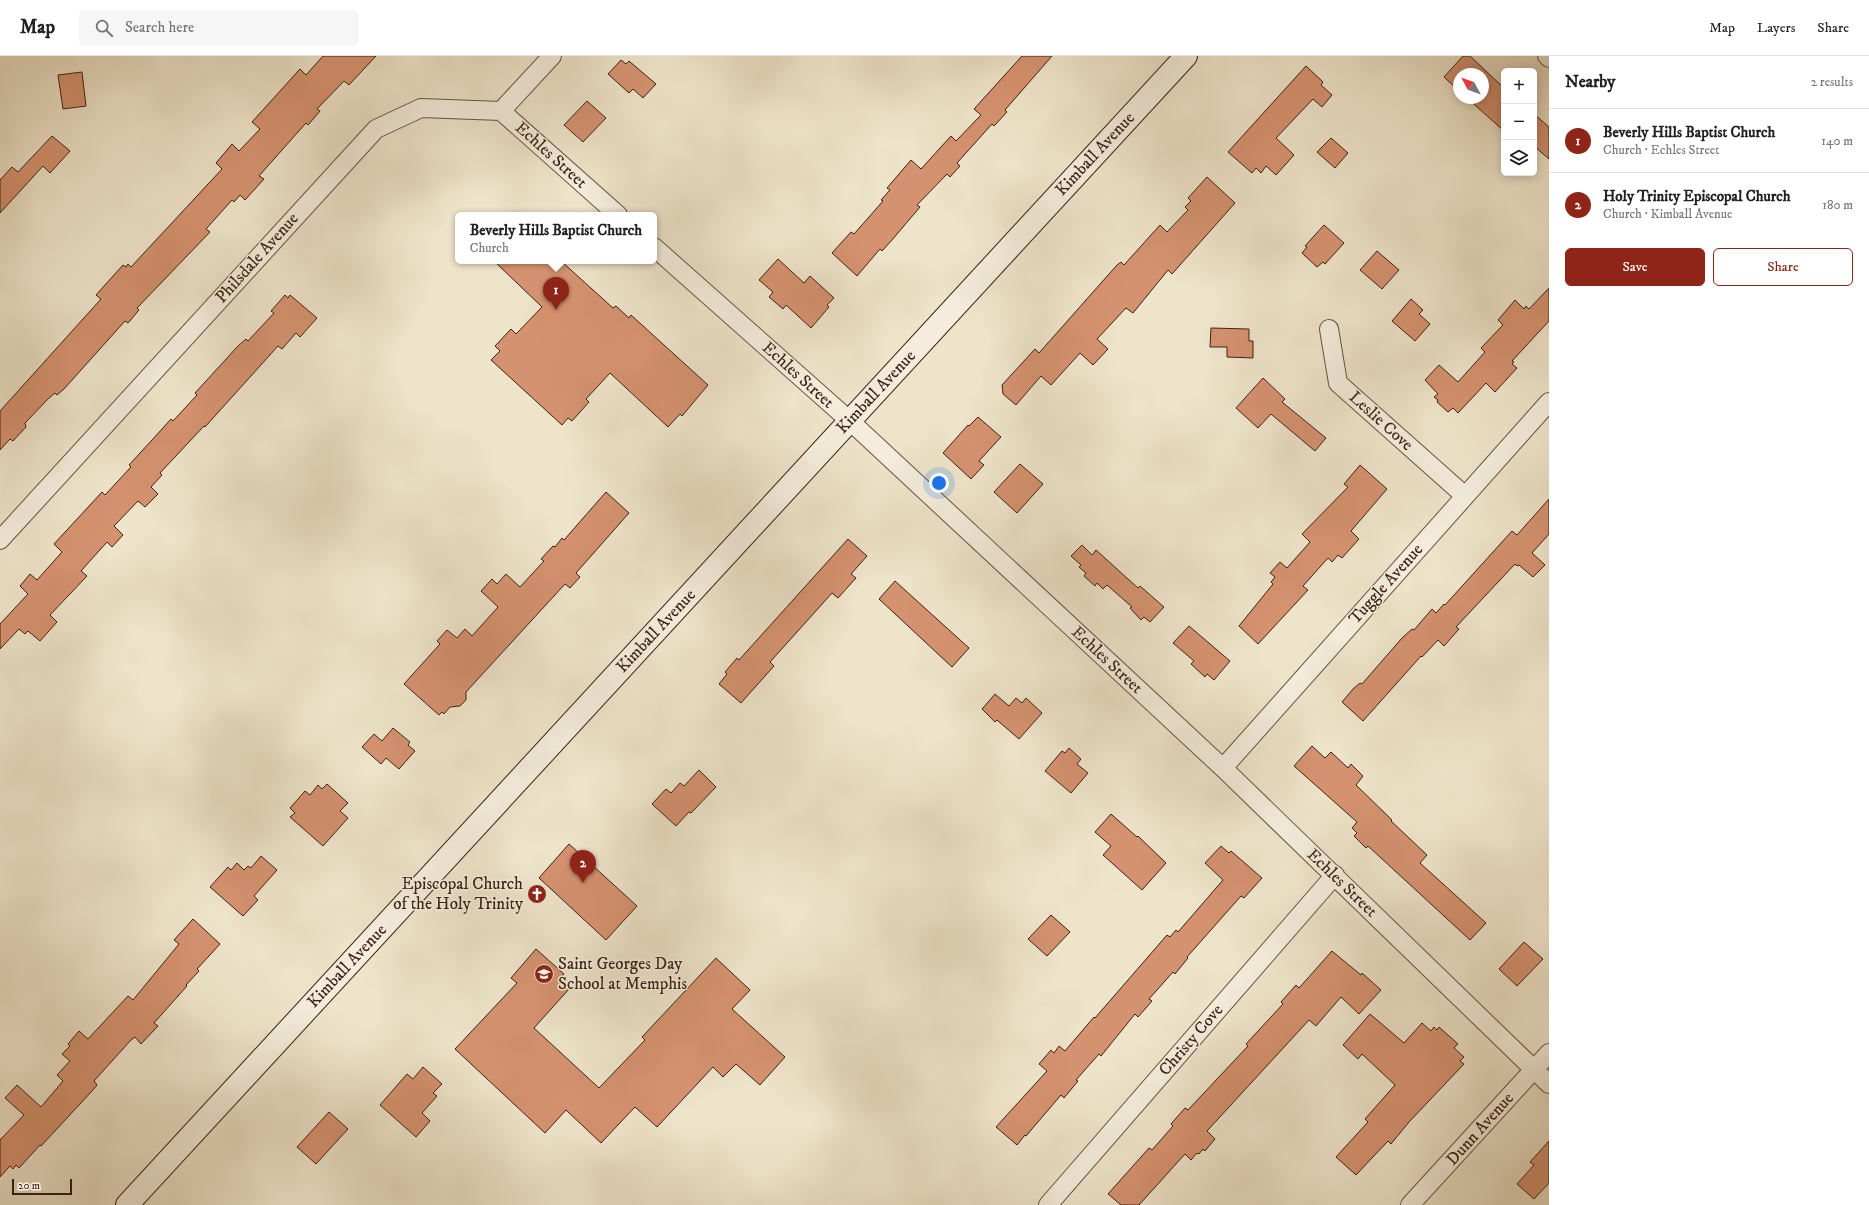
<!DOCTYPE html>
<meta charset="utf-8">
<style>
:root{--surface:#fff;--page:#f6f6f6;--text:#202124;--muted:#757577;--line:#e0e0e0;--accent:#8f2418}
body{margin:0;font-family:"IM FELL DW Pica",serif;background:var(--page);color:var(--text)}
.controls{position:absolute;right:12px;top:12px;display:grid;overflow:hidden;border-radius:6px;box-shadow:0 2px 10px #0003}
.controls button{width:36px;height:36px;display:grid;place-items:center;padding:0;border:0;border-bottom:1px solid var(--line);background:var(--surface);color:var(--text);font:20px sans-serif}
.compass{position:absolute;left:1453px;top:12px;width:36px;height:36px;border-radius:50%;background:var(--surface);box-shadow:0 2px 10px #0003;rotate:311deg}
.scale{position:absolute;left:12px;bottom:10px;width:60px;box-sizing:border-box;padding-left:4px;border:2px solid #3d2113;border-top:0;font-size:11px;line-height:14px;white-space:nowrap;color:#3d2113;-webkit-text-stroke:3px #f4eddd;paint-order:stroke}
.you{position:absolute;left:939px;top:427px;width:14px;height:14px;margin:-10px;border:3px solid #fff;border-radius:50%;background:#1a73e8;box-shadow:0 0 0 6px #1a73e833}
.badge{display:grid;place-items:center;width:26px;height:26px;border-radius:50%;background:var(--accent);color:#fff;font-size:13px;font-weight:700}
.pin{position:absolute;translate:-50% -33px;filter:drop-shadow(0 1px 2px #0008)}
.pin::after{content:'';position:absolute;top:21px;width:14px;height:12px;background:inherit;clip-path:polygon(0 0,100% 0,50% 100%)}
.popup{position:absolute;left:455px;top:156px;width:202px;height:52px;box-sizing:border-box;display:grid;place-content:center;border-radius:6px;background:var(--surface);filter:drop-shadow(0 1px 3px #0005);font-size:13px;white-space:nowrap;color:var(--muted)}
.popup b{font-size:15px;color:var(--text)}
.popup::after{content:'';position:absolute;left:50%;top:100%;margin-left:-8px;border:8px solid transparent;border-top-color:var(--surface)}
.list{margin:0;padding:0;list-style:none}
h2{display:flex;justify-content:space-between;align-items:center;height:52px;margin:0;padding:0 16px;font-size:17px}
h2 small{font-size:13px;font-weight:400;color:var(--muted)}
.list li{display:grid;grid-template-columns:26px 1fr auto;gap:12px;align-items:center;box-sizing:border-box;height:64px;padding:0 16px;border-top:1px solid var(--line)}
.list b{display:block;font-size:15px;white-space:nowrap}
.list p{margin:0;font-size:13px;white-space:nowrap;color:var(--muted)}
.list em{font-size:13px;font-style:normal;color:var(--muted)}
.actions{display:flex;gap:8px;padding:12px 16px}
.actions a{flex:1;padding:9px 0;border:1px solid var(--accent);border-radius:6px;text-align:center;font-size:14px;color:var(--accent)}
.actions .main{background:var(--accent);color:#fff}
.icon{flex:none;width:22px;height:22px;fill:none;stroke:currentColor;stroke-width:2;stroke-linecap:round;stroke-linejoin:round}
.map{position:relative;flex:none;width:1549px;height:1149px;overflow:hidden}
header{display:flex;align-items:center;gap:24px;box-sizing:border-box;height:56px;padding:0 20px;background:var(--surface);border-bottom:1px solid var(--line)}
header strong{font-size:19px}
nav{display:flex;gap:22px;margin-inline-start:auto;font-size:14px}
.search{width:280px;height:36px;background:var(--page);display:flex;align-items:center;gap:10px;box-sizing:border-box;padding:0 14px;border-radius:6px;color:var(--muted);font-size:15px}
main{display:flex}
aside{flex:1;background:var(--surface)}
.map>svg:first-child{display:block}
.building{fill:#d59270;stroke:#3d2113}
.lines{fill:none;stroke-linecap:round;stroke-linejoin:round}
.street-casing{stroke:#695241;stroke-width:20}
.secondary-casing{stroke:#3d2113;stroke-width:24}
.street{stroke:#f4eddd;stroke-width:18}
.secondary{stroke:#f4eddd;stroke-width:22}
.labels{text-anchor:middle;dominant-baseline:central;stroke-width:3;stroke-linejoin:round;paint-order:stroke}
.street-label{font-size:17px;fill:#3d2113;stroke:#f4eddd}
.poi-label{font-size:17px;fill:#3d2113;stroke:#f4eddd;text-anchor:end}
</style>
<header>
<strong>Map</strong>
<div class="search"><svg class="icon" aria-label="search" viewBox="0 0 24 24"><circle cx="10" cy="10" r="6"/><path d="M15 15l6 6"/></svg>Search here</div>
<nav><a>Map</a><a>Layers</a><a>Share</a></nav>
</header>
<main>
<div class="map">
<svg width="1549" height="1149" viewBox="0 0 1549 1149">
<rect width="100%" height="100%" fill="#eee4ca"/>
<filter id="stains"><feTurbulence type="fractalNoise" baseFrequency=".005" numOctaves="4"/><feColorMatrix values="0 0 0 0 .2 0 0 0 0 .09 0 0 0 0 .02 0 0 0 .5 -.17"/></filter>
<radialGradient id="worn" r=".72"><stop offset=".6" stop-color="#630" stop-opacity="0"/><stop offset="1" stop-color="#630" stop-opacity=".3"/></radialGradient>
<path class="building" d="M323,0H376L349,29L344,25L317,53L320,55L308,69L306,67L259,120L264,123L245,144L240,139L234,146L232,144L206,173L210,176L137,252L139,254L128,267L125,265L64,333L57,339L55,337L48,343L25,367L26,371L13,385L10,383L0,394V355L101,243L96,239L123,209L126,211L128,208L131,211L222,113L216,107L232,88L239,95L260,73L252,66L300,13L306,19Z
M1022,0H1052L1005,54L1007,56L994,70L992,68L957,107L960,110L950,121L947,118L917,149L920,151L892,184L882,195L880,193L857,220L832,197L851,176L854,178L883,145L881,144L890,134L887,132L911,104L921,113L951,80L956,85L981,59L974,53Z
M1463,0H1470L1504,32V75L1467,42H1483V18H1459V35L1444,21Z
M621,4L626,8L629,5L656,28L643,42L633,33L629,37L608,18Z
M1306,10L1323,26L1321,29L1332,39L1322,51L1313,43L1276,82L1294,99L1276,119L1266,110L1261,117L1256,112L1252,117L1228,96Z
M82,16L86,50L63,53L58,19Z
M587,45L606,62L583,86L564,69Z
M1534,58L1549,71V103L1534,90Z
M52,80L70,95L50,117L43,110L0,157V124L12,111L18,116Z
M1331,82L1348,97L1335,112L1317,96Z
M1207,121L1235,147L1172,218L1168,214L1133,257L1126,252L1097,283L1108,293L1093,309L1080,297L1051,329L1041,320L1016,349L1003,338L1002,329L1035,293L1039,297L1117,209L1121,206L1124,209L1160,169L1167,176L1188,154L1185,151L1191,145L1188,142Z
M1324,169L1344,187L1325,208L1323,206L1317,211L1302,197L1307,191L1305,190Z
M1377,195L1399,214L1382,233L1360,214Z
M778,203L804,227L810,220L834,242L827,249L829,251L811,272L786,249L783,253L769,241L773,236L759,224Z
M494,205H561L613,252L616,250L629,262L631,259L708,329L682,360L680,358L668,371L610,317L586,343L589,346L572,365L568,362L562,369L491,304L500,295L495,290L511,273L516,278L542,251Z
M1549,232V265L1512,305L1514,306L1512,308L1517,312L1495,336L1486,327L1458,357L1453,352L1448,356L1437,346L1438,344L1434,341L1438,338L1425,324L1439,309L1458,326L1485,296L1481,292L1503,269L1498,264L1515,244L1524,253L1526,250L1529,253Z
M285,239L288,242L290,239L317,262L300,281L296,277L282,293L278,290L205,371L204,370L160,417L162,419L151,431L158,438L145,451L138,445L114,470L123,479L112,491L107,486L81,515L87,520L50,559L57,566L40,585L28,575L25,578L19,573L0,593V568L28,538L20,530L30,518L37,524L62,496L54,488L102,436L105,439L131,411L129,409L152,384L171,363L173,365L197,339L195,337L238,290L246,283L248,285L274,257L271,255Z
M1411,243L1423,254L1419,258L1430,268L1415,285L1392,265Z
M1211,272L1249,273V285H1253V302L1227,301V291H1210Z
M1263,322L1285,343L1282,346L1326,382L1315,395L1271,358L1258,372L1236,352Z
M978,361L1001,381L979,405L984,409L971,423L943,397L968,369L969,370Z
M1020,408L1043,428L1017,457L994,436Z
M1360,409L1387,433L1351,475L1359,483L1342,502L1338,499L1332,506L1328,502L1303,530L1308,534L1258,588L1239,570L1273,528L1271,526L1275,521L1270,517L1280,506L1287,512L1310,486L1302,478L1348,431L1344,428Z
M606,436L629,457L576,517L580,521L570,532L565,528L466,636V644L460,650L450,651L444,658L442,656L439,659L404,628L440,588L437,585L447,574L457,582L465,573L472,580L498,551L481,535L492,523L497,528L506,518L520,531L544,505L541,503L553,490L555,491L562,482L564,484Z
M1549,443V478L1532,497L1545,509L1533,521L1519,509L1517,510L1515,508L1456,571L1459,573L1444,590L1438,584L1422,601L1421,600L1363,665L1342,646L1353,633L1360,627L1362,628L1402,582L1412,573L1414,574L1432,553L1436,557L1444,548L1445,549L1512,475L1517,479Z
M848,483L867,500L851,518L856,522L838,542L832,537L806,566L770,606L774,610L741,647L719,628L727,618L725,616L737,602L739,604Z
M1082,489L1092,499L1096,494L1138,532L1140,530L1164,551L1150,566L1144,561L1141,564L1130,552L1132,551L1107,529L1103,533L1097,527L1095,530L1084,520L1086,517L1079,511L1081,509L1071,500Z
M895,525L969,592L952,611L879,543Z
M1189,570L1230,605L1214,624L1207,618L1205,621L1191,608L1194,605L1173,587Z
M995,638L1009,650L1016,642L1022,647L1026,642L1042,657L1019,683L997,664L995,666L982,653Z
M393,672L410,686L408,689L415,695L399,713L386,702L381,708L362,691L374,678L382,685Z
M1312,690L1325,702L1331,696L1348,712L1351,708L1363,720L1356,729L1392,764L1391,765L1427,799L1420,807L1486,867L1470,884L1368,790L1366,792L1354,780L1357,777L1352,772L1357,766L1294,710Z
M1069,692L1081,703L1077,708L1088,717L1071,737L1045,715L1062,695L1065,697Z
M699,714L716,731L691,757L689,756L676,770L652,748L666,733L671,737L680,727L684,730Z
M327,728L348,747L340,755L348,762L323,790L290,761L295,757L290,752L305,735L310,739L318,729L322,733Z
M1111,758L1137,781L1138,780L1166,807L1142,834L1103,799L1111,790L1095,776Z
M569,788L637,850L606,884L539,822Z
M1221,790L1229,797L1231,795L1262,822L1244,842L1241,840L1187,901L1188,902L1175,918L1173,916L1149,943L1152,945L1138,961L1135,958L1101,1000L1099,998L1076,1024L1078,1025L1064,1042L1061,1039L1026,1080L1025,1079L1017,1089L996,1071L1047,1015L1039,1008L1051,994L1054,997L1059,990L1065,995L1094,961L1095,962L1167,879L1170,881L1176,874L1178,876L1223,824L1205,807Z
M261,800L277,814L254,840L258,844L243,860L210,831L228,811L231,814L237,807L244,814L248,810L251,812Z
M1051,859L1070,876L1047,900L1028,883Z
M193,863L220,888L197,913L199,915L186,929L187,930L154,967L158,970L141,988L135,981L131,984L94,1025L97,1029L93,1034L41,1090L40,1089L19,1112L16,1109L13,1113L10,1110L0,1121V1084L24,1059L5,1042L17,1029L41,1051L63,1025L57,1019L70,1005L62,998L70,990L68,988L79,975L88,983L128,940L133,944L179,888L174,884Z
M1524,886L1543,903L1517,930L1499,913Z
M536,893L564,918L560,923L570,932L534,972L599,1032L645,984L642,981L716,902L750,934L732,953L785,1001L760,1029L736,1008L723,1021L713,1011L657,1071L635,1051L601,1087L566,1054L545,1077L455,993L517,927L511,922Z
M1332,895L1361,919L1362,917L1381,934L1359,958L1341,941L1316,970L1309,964L1207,1075L1215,1083L1205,1095L1203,1093L1199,1098L1197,1097L1191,1104L1185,1098L1139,1149H1121L1108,1138L1149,1092L1152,1094L1173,1070L1171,1068L1185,1052L1188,1054L1248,990L1246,988L1283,948L1281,946L1296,929L1299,932Z
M1370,958L1404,987L1422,967L1431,975L1434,971L1437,974L1439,971L1458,988L1454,992L1464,1001L1460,1005L1464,1008L1409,1066L1391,1088L1388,1085L1356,1119L1336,1101L1368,1066L1365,1063L1395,1029L1362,998L1358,1003L1343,989Z
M423,1011L442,1028L433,1037L437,1040L422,1057L430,1065L416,1081L380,1049L407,1018L413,1023Z
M329,1056L348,1073L316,1108L297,1091Z
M1549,1085V1127L1534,1143L1517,1128L1534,1109L1530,1106Z"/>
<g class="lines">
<defs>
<path id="street" d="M1547,0L1549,2
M501,55L618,159
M654,191L850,365L1223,712L1549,1028
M1329,273L1338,327L1465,440
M0,484L376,73L421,52L501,55L552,0
M1223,712L1549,346
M1048,1149L1335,819
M1410,1149L1549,997"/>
<path id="secondary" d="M127,1149L1186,0"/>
</defs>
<use href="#street" class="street-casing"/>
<use href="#secondary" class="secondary-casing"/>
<use href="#street" class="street"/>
<use href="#secondary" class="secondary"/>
</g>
<defs>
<symbol id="church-disc" viewBox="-11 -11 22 22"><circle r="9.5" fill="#8f2418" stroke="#f4eddd"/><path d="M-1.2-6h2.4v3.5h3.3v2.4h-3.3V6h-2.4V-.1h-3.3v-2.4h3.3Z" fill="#fff"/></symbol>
<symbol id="school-disc" viewBox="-11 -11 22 22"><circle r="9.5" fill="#8f2418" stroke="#f4eddd"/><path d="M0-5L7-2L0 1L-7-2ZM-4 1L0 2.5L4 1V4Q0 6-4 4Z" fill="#fff"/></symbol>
</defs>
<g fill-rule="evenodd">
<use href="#church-disc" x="526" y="827" width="22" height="22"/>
<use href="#school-disc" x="533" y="907" width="22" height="22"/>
</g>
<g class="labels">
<g class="street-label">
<text transform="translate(1095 98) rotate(-47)">Kimball Avenue</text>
<text transform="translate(551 99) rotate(42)">Echles Street</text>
<text transform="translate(257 202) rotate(-48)">Philsdale Avenue</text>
<text transform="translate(798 319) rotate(42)">Echles Street</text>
<text transform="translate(876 336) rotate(-47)">Kimball Avenue</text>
<text transform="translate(1381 365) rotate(42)">Leslie Cove</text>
<text transform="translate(1386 528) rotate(-48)">Tuggle Avenue</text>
<text transform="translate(656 575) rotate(-47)">Kimball Avenue</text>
<text transform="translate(1107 604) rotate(43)">Echles Street</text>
<text transform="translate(1342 827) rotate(44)">Echles Street</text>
<text transform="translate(347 910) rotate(-47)">Kimball Avenue</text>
<text transform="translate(1191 984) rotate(-49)">Christy Cove</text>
<text transform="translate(1480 1073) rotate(-48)">Dunn Avenue</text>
</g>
<g class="poi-label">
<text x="523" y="828">Episcopal Church<tspan x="523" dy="20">of the Holy Trinity</tspan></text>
<text x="558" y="908" text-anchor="start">Saint Georges Day<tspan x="558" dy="20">School at Memphis</tspan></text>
</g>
</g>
<rect width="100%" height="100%" filter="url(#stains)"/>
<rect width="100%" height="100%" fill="url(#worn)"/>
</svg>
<div class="controls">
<button>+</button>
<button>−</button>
<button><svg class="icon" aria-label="layers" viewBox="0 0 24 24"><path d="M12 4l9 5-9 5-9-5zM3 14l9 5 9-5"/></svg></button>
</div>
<svg class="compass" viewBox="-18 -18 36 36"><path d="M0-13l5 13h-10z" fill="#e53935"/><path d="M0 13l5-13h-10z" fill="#757577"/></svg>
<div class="scale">20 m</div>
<div class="you"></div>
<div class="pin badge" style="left:556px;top:254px">1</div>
<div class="popup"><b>Beverly Hills Baptist Church</b>Church</div>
<div class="pin badge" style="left:583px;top:827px">2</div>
</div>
<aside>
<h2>Nearby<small>2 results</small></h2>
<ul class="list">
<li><span class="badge">1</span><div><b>Beverly Hills Baptist Church</b><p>Church · Echles Street</p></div><em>140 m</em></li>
<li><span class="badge">2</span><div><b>Holy Trinity Episcopal Church</b><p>Church · Kimball Avenue</p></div><em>180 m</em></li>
</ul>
<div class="actions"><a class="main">Save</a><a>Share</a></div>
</aside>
</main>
